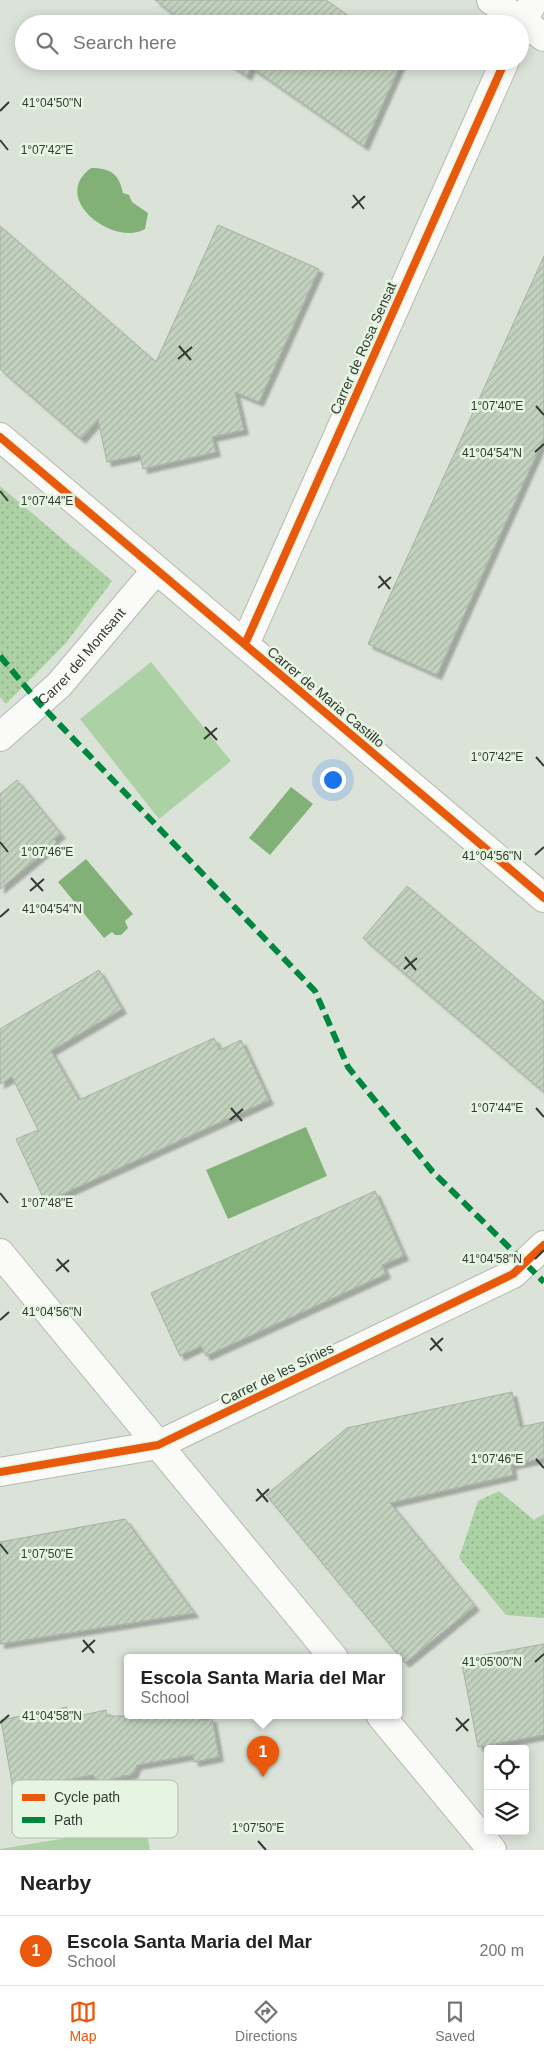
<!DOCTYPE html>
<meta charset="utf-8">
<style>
:root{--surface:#fff;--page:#f6f6f6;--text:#222;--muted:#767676;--line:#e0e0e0;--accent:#ea580c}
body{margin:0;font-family:Arial,sans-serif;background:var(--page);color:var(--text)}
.controls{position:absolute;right:15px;bottom:15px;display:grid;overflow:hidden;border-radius:5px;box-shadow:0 2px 12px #0003}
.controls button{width:45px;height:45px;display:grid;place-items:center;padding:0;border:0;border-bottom:1px solid var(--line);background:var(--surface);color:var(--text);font:25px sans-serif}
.you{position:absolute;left:332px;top:779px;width:18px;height:18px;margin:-12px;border:4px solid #fff;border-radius:50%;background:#1a73e8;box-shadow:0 0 0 8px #1a73e833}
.badge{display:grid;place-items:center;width:32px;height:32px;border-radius:50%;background:var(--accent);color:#fff;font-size:16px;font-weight:700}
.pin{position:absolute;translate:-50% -41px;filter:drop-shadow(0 1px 2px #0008)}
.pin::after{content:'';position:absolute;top:26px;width:18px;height:15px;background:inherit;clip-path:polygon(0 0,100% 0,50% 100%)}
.popup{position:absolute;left:124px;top:1654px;width:278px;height:65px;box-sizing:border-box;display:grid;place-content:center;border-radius:5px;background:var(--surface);filter:drop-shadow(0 1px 4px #0005);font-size:16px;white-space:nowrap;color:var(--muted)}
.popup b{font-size:19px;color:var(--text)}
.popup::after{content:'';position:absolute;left:50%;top:100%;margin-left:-10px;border:10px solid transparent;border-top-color:var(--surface)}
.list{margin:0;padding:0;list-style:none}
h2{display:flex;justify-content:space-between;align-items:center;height:65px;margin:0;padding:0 20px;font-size:21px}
h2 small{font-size:16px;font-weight:400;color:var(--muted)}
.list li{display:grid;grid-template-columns:32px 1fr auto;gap:15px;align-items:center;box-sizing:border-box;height:70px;padding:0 20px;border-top:1px solid var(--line)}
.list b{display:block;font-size:19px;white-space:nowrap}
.list p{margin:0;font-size:16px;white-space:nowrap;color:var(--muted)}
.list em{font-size:16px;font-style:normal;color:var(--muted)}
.icon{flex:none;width:28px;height:28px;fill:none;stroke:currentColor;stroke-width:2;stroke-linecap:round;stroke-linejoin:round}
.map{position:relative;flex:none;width:544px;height:1850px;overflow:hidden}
.search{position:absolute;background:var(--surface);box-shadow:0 2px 12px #0003;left:15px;right:15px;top:15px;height:55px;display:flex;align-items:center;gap:12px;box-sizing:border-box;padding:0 18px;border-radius:28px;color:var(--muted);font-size:19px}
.sheet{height:135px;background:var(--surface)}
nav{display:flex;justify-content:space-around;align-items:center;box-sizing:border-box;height:70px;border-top:1px solid var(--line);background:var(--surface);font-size:14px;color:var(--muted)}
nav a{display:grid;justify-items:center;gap:2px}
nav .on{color:var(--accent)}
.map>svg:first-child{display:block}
.grass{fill:url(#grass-dots)}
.pitch{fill:#acd1a4}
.water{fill:#82b177}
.building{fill:url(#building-hatch);stroke:#a8aea6;filter:url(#shadow)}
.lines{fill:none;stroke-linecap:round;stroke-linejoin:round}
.minor-casing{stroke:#b3b9b2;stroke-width:30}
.minor{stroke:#fafbf9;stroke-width:28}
.quiet{stroke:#00873e;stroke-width:6;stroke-dasharray:12 6;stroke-linecap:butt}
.cycleway-casing{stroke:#e6f5e2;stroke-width:11}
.cycleway{stroke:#e8590c;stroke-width:8}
.ticks{fill:none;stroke:#343a33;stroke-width:2}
.labels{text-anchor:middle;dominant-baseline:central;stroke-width:5;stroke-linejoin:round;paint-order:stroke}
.street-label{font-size:14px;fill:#343a33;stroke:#e6f5e2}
.key{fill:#e6f5e2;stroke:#b1bdae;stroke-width:1}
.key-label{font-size:14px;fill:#343a33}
.ticks-label{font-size:12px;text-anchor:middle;fill:#343a33;stroke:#e6f5e2;stroke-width:5;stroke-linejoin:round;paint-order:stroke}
</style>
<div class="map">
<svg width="544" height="1850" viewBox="0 0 544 1850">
<defs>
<pattern id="grass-dots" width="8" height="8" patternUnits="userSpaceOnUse" patternTransform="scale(1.25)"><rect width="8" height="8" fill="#acd1a4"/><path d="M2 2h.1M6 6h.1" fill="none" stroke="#8dab86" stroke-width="1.8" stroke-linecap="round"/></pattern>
<pattern id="building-hatch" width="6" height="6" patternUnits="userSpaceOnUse" patternTransform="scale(1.25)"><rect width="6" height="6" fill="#c2d2be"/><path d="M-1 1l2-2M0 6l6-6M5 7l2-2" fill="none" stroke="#a7b5a4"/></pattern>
<filter id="shadow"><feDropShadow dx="4.5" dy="4.5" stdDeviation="1" flood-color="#0004"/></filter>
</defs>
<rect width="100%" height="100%" fill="#dbe3d9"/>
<path class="grass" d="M0,486L112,581L66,643L6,704L0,697Z
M499,1491L534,1520L544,1514V1618L506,1615L459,1558L478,1501Z"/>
<path class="pitch" d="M151,662L231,761L159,819L80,719Z
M145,1825L150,1850H0V1849Z"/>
<path class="water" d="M91,168C111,168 119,174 123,193L129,195L132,202L148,213L145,229C114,247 49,199 91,168Z
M291,787L313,804L270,855L249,838Z
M86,859L133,914L125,921L128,928L121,935H115L112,932L104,938L58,882Z
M306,1127L327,1176L228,1219L206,1170Z"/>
<path class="building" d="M155,0H326L360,24H176L180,19Z
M225,61H402L364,146L251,67L247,76Z
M218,225L319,269L259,402L235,392L244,430L212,437L216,452L143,469L140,455L107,462L98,420L81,439L0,369V226L156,362Z
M544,256V438L437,675L368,644Z
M17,780L61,834L54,839L57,842L0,889V794Z
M407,886L544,1002V1092L363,938Z
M99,970L122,1009L51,1051L79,1100L214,1038L220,1050L241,1040L269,1100L45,1202L16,1139L38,1130L12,1077L0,1084V1029Z
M375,1191L404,1256L382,1265L386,1274L206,1356L201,1346L180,1356L151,1293Z
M512,1392L520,1427L544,1422V1458L511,1465L513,1475L390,1503L475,1606L405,1663L266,1495L347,1428Z
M125,1519L194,1613L0,1644V1542Z
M544,1644V1735L478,1747L461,1659Z
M67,1707L69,1718L106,1710L107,1716H200L201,1720L212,1718L219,1757L194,1762L193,1755L137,1765L133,1774L99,1782L93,1775L13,1789L1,1720Z"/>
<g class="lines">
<defs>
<g id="minor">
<path d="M491,0L544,37"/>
<path d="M520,28L534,0"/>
<path d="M0,437L544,898"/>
<path d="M245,644L505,61"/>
<path id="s1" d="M0,737L59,685L156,570"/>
<path d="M0,1253L334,1658"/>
<path d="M0,1472L158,1445L513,1274L544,1245"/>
<path d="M381,1716L492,1850"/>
</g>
</defs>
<use href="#minor" class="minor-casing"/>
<use href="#minor" class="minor"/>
<path class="quiet" d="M0,656L39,703L315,991L348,1067L432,1171L544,1282"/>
<defs>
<path id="cycleway" d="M0,437L544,898
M245,644L505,61
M0,1472L158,1445L513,1274L544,1245"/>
</defs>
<use href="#cycleway" class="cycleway-casing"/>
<use href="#cycleway" class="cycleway"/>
</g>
<path class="ticks" d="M0,111L9,102M0,140L8,150M353,195L364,209M352,208L365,196M179,346L191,360M178,359L192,347M536,406L544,415M535,452L544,444M0,491L8,501M379,576L390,589M378,588L391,577M205,727L217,740M204,739L217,728M536,757L544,766M0,842L8,852M535,855L544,847M31,878L43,891M30,891L44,879M0,917L9,909M405,957L416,970M404,969L417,958M231,1108L242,1121M536,1108L544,1117M230,1120L243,1109M0,1193L8,1203M57,1259L69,1272M535,1259L544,1250M56,1271L69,1260M0,1320L9,1312M431,1338L442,1351M430,1350L443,1338M536,1459L544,1468M257,1489L268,1502M256,1501L269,1489M0,1544L8,1554M83,1640L94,1653M82,1652L95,1640M535,1662L544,1654M456,1718L468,1731M0,1723L9,1715M456,1731L469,1719M258,1841L266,1850"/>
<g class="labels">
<g class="street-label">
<text transform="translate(363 348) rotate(-66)">Carrer de Rosa Sensat</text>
<text stroke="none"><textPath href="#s1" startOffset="115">Carrer del Montsant</textPath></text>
<text transform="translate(326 697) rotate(40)">Carrer de Maria Castillo</text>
<text transform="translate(277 1374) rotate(-26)">Carrer de les Sínies</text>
</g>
</g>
<rect x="12" y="1780" width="166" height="58" rx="8" class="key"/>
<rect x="22" y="1794" width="23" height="7" fill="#e8590c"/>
<rect x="22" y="1817" width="23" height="6" fill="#00873e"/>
<g class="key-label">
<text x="54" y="1802">Cycle path</text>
<text x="54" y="1825">Path</text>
</g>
<g class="ticks-label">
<text x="52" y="107">41°04'50"N</text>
<text x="47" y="154">1°07'42"E</text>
<text x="497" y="410">1°07'40"E</text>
<text x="492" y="457">41°04'54"N</text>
<text x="47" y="505">1°07'44"E</text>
<text x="497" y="761">1°07'42"E</text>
<text x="47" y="856">1°07'46"E</text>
<text x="492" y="860">41°04'56"N</text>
<text x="52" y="913">41°04'54"N</text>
<text x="497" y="1112">1°07'44"E</text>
<text x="47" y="1207">1°07'48"E</text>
<text x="492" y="1263">41°04'58"N</text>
<text x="52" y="1316">41°04'56"N</text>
<text x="497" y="1463">1°07'46"E</text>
<text x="47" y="1558">1°07'50"E</text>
<text x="492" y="1666">41°05'00"N</text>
<text x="52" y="1720">41°04'58"N</text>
<text x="258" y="1832">1°07'50"E</text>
</g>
</svg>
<div class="controls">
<button><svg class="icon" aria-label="locate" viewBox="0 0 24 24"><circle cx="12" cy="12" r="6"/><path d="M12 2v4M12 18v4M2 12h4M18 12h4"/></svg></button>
<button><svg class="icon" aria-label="layers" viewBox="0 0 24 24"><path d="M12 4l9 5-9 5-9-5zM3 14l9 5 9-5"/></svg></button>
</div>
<div class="you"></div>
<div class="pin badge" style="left:263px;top:1777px">1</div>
<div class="popup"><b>Escola Santa Maria del Mar</b>School</div>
<div class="search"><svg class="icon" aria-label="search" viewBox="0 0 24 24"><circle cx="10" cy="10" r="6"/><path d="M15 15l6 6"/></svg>Search here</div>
</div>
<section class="sheet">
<h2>Nearby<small></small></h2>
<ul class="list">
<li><span class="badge">1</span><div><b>Escola Santa Maria del Mar</b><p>School</p></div><em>200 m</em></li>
</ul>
</section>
<nav>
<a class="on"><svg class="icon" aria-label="map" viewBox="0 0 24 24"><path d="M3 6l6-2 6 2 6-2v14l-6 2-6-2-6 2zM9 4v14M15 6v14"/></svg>Map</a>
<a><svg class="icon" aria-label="directions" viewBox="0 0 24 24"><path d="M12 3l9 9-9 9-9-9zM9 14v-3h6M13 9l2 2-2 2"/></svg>Directions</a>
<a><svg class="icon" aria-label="saved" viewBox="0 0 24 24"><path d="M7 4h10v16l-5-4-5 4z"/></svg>Saved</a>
</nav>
